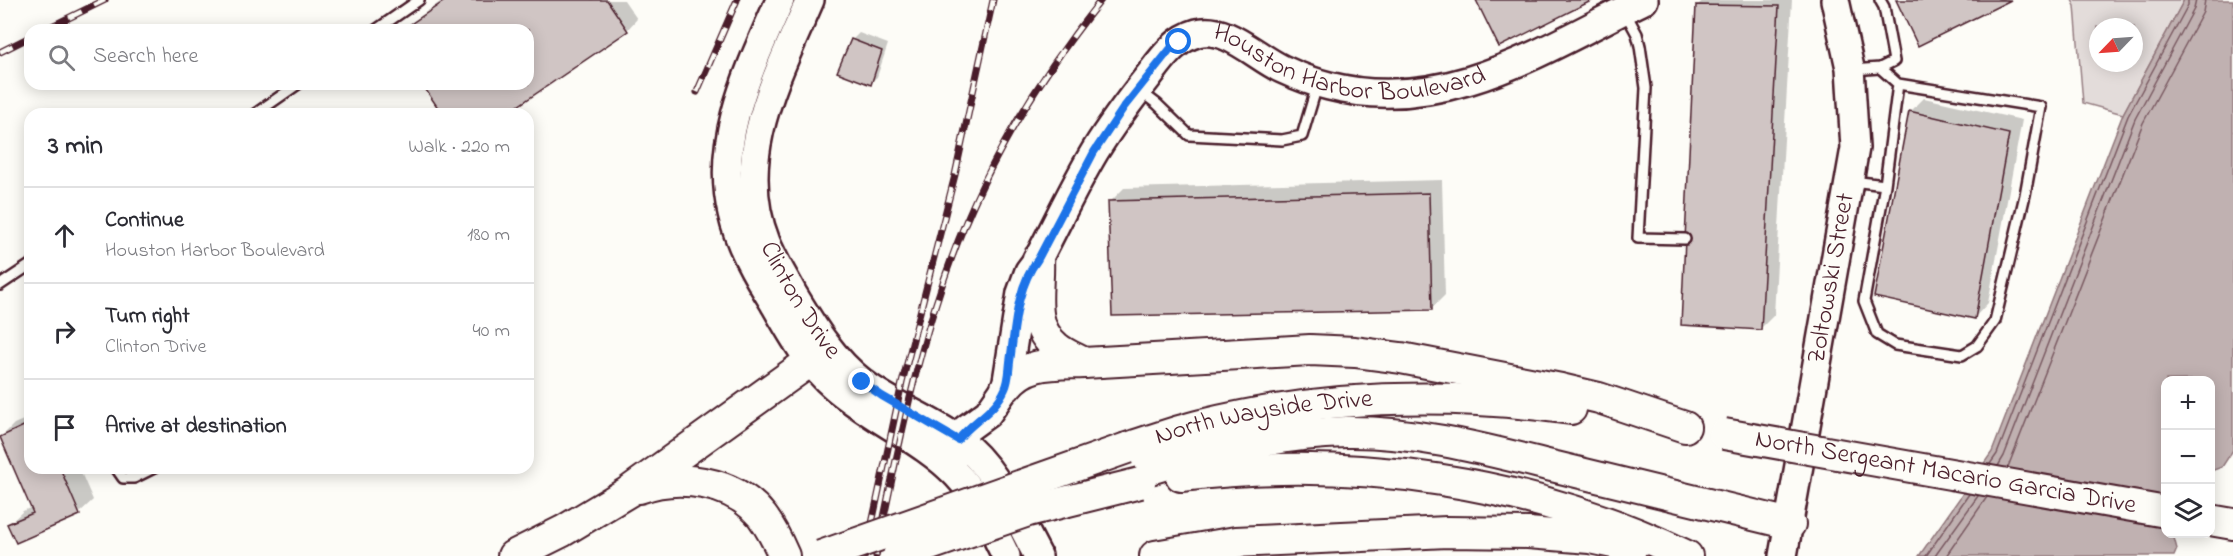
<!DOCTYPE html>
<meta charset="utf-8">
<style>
:root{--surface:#fff;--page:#f2f2f3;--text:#2b2b33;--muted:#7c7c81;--line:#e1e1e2}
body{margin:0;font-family:"Indie Flower",sans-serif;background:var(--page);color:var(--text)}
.controls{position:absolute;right:18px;bottom:18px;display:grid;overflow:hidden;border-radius:12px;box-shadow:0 3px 15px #0003}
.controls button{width:54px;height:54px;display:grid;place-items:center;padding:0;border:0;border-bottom:2px solid var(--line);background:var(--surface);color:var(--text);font:30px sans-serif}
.compass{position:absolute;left:2089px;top:18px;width:54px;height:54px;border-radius:50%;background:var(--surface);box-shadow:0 3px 15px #0003;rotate:245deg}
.stop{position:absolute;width:18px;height:18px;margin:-14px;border:4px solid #1a73e8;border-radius:50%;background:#fff}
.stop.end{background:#1a73e8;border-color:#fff;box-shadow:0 2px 6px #0008}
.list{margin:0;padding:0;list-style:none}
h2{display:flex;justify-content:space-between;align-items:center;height:78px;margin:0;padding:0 24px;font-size:26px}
h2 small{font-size:20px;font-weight:400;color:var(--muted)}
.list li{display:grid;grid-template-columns:39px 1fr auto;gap:18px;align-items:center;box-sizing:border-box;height:96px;padding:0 24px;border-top:2px solid var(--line)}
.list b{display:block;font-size:22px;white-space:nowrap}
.list p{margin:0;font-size:20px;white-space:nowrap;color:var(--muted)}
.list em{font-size:20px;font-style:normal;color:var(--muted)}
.icon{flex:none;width:33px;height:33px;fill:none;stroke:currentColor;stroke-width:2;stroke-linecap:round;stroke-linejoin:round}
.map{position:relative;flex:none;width:2233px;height:556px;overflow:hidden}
.search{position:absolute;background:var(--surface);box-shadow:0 3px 15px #0003;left:24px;top:24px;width:510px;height:66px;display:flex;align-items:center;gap:15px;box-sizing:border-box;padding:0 21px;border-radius:18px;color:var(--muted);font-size:22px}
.panel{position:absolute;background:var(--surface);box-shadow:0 3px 15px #0003;left:24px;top:108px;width:510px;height:366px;border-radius:18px}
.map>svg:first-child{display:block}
.green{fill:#e3dcda;stroke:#967e82;stroke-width:1.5;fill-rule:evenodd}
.water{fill:#c0b1b1;stroke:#91777b;stroke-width:1.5}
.shadow{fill:#0003}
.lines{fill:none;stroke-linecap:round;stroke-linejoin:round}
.shore{stroke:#795961;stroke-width:1.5}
.building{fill:#d0c5c4;stroke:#4a1f2b;stroke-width:1.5}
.lane-casing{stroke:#4a1f2b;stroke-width:14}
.secondary-casing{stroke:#4a1f2b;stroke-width:32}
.primary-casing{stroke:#4a1f2b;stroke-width:34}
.lane{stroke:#fdfcf7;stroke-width:9}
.secondary{stroke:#fdfcf7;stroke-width:27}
.primary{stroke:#fdfcf7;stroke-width:30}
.rail-casing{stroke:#4a1f2b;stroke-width:7}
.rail{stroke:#fdfcf7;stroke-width:4.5;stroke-dasharray:14;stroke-linecap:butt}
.primary-bridge-casing{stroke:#4a1f2b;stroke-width:34;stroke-linecap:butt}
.primary-bridge{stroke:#fdfcf7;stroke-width:30}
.route{stroke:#1a73e8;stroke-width:8}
.labels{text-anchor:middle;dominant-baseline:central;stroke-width:4.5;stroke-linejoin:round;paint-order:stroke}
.street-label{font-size:26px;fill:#4a1f2b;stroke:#fdfcf7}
</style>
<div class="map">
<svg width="2233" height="556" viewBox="0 0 2233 556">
<rect width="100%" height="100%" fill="#fdfcf7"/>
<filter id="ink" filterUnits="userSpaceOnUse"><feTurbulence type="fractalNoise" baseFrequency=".0167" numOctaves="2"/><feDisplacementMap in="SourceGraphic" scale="12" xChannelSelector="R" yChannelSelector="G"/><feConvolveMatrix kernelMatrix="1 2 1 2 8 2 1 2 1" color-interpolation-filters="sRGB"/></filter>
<g filter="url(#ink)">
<path class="green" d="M2072,0H2184L2123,114L2083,103L2075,6ZM2098,27H2134V63H2098Z"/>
<path class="water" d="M2184,0H2233V450L2222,467L2211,471L2210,380H2166V486L2163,487L2165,500L2166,534H2173L2177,549L2174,556H1919L1992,452L2123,114Z"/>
<path class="shadow" d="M443,0H624L637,19L627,30L503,114H444L424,84H528V30H401Z
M1703,0H1792L1774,315L1761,328L1697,6Z
M859,33L888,44L877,77L870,83L852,40Z
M1924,98L2022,120L1988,303L1975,317L1910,112Z
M1442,180L1445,295L1431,309L1110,202L1124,188Z
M30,417V468H79L93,500L79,513L9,524L23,511L32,507L1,437L14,424Z"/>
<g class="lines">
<path class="shore" d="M1990,464L1997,454L2128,116L2188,5V0
M1998,466L2004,456L2135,119L2194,9L2196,0
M2008,467L2143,123L2203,12L2205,0
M1926,556L1969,494
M1935,556L1978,496
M1946,556L1987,497"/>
</g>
<path class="building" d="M446,0H607L628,31L506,114H442L422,84H528V30H402Z
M1476,0H1593L1499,47Z
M1896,0H2011L1918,46Z
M1696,5L1779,6L1761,330L1681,325Z
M851,39L882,51L871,85L837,72Z
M1909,111L2009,134L1975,319L1874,297Z
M1429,193L1432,310L1112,316L1108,201Z
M30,423V468H60L80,515L16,543L7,524L33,513L0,437Z"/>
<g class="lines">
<defs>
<path id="lane" d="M1625,12L1637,34L1640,46L1646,88L1638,238L1685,239
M376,30L419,0
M1880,68L1894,61L1884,7L1880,0
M1852,70L1880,68L1898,84L2041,107L2025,195L1995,321L1977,346L1962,355L1895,345L1877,334L1864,301L1885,185L1852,181
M1140,91L1157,104L1189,135L1282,140L1302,136L1317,86
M255,114L298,84
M1885,185L1898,84
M0,285L30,265
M116,468L123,478H134L154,468"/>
<g id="secondary">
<path d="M780,0C751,67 714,138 732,213C739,245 757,276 774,303C791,333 808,364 835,387C872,419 923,440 957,475C979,498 992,528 1006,556"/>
<path id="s1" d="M810,0C777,77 732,157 766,242C773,260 784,277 793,294C813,327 832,359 863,383C891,405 926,417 956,438C995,466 1016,515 1038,556"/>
<path id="s2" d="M950,468L958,440L966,429L988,413L1006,387L1021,293L1029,271L1038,259C1057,223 1074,186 1095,151C1111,125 1129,101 1148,77C1161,60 1175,39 1197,33C1226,25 1256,57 1282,69C1297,76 1313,82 1329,86C1444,116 1544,49 1644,0"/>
<path id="s3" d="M1783,556L1855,148L1850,68L1835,0"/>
</g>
<g id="primary">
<path d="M1038,259C1040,289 1028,324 1056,347C1064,354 1075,358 1084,363L1310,350L1355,352L1401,358L1561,389L1599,398L1685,427"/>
<path d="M1006,387C1025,361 1054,364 1084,363"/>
<path id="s4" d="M1127,448C1152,440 1176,431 1201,425C1322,395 1449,392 1571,409"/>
<path d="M1181,476C1354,455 1529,480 1687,556"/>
<path d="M1107,483C1184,457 1265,434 1346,432C1418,431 1487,450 1556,467C1634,486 1712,505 1790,524"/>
<path d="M639,488C679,473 734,481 762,516C771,528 778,542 784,556"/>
<path d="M2210,520L2233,524"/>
<path d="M513,556L563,531L628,492L827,349"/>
<path d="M1155,556L1236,542L1447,532L1528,533L1590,538L1632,547"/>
</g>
</defs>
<use href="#lane" class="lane-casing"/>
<use href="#secondary" class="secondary-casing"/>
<use href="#primary" class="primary-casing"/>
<use href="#lane" class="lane"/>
<use href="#secondary" class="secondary"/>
<use href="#primary" class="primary"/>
<defs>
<path id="rail" d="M44,30L105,0
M0,52L30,37
M697,92L737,0
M865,556L902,383L955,175L993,0
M876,556C897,456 915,356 951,260C985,165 1038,79 1101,0"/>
</defs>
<use href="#rail" class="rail-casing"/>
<use href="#rail" class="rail"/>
<defs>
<g id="primary-bridge">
<path id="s5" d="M1724,434L2166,512"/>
<path d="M821,556L1127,448"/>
<path d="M898,556L1028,511L1140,483"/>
</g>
</defs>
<use href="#primary-bridge" class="primary-bridge-casing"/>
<use href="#primary-bridge" class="primary-bridge"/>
</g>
</g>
<g class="lines" filter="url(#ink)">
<path class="route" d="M862,382L882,396L958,440C972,421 995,412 1005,389C1009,381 1009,370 1010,362C1015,327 1016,288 1038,259L1094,152L1124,107L1171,48L1179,42"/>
</g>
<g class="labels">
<g class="street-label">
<text stroke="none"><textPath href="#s2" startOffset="676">Houston Harbor Boulevard</textPath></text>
<text stroke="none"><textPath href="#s3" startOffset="282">Zoltowski Street</textPath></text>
<text stroke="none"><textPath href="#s1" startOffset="321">Clinton Drive</textPath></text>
<text stroke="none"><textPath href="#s4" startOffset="141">North Wayside Drive</textPath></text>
<text stroke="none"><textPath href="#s5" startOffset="225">North Sergeant Macario Garcia Drive</textPath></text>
</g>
</g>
</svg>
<div class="controls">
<button>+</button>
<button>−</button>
<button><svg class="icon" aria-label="layers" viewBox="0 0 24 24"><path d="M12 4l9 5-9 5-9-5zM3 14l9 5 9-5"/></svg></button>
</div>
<svg class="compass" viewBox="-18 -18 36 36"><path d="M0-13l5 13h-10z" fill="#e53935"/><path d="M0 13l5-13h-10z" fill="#7c7c81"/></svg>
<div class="stop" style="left:1179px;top:42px"></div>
<div class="stop end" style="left:862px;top:382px"></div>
<div class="search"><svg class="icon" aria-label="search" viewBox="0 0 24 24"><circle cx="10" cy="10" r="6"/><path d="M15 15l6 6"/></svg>Search here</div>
<section class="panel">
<h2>3 min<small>Walk · 220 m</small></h2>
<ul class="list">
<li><svg class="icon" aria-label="ahead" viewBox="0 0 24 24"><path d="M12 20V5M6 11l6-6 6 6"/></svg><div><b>Continue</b><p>Houston Harbor Boulevard</p></div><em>180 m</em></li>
<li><svg class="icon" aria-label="right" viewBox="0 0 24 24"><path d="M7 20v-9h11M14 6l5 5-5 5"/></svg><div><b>Turn right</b><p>Clinton Drive</p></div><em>40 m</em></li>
<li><svg class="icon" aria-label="arrive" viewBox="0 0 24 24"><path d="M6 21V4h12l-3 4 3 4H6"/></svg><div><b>Arrive at destination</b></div></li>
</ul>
</section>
</div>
